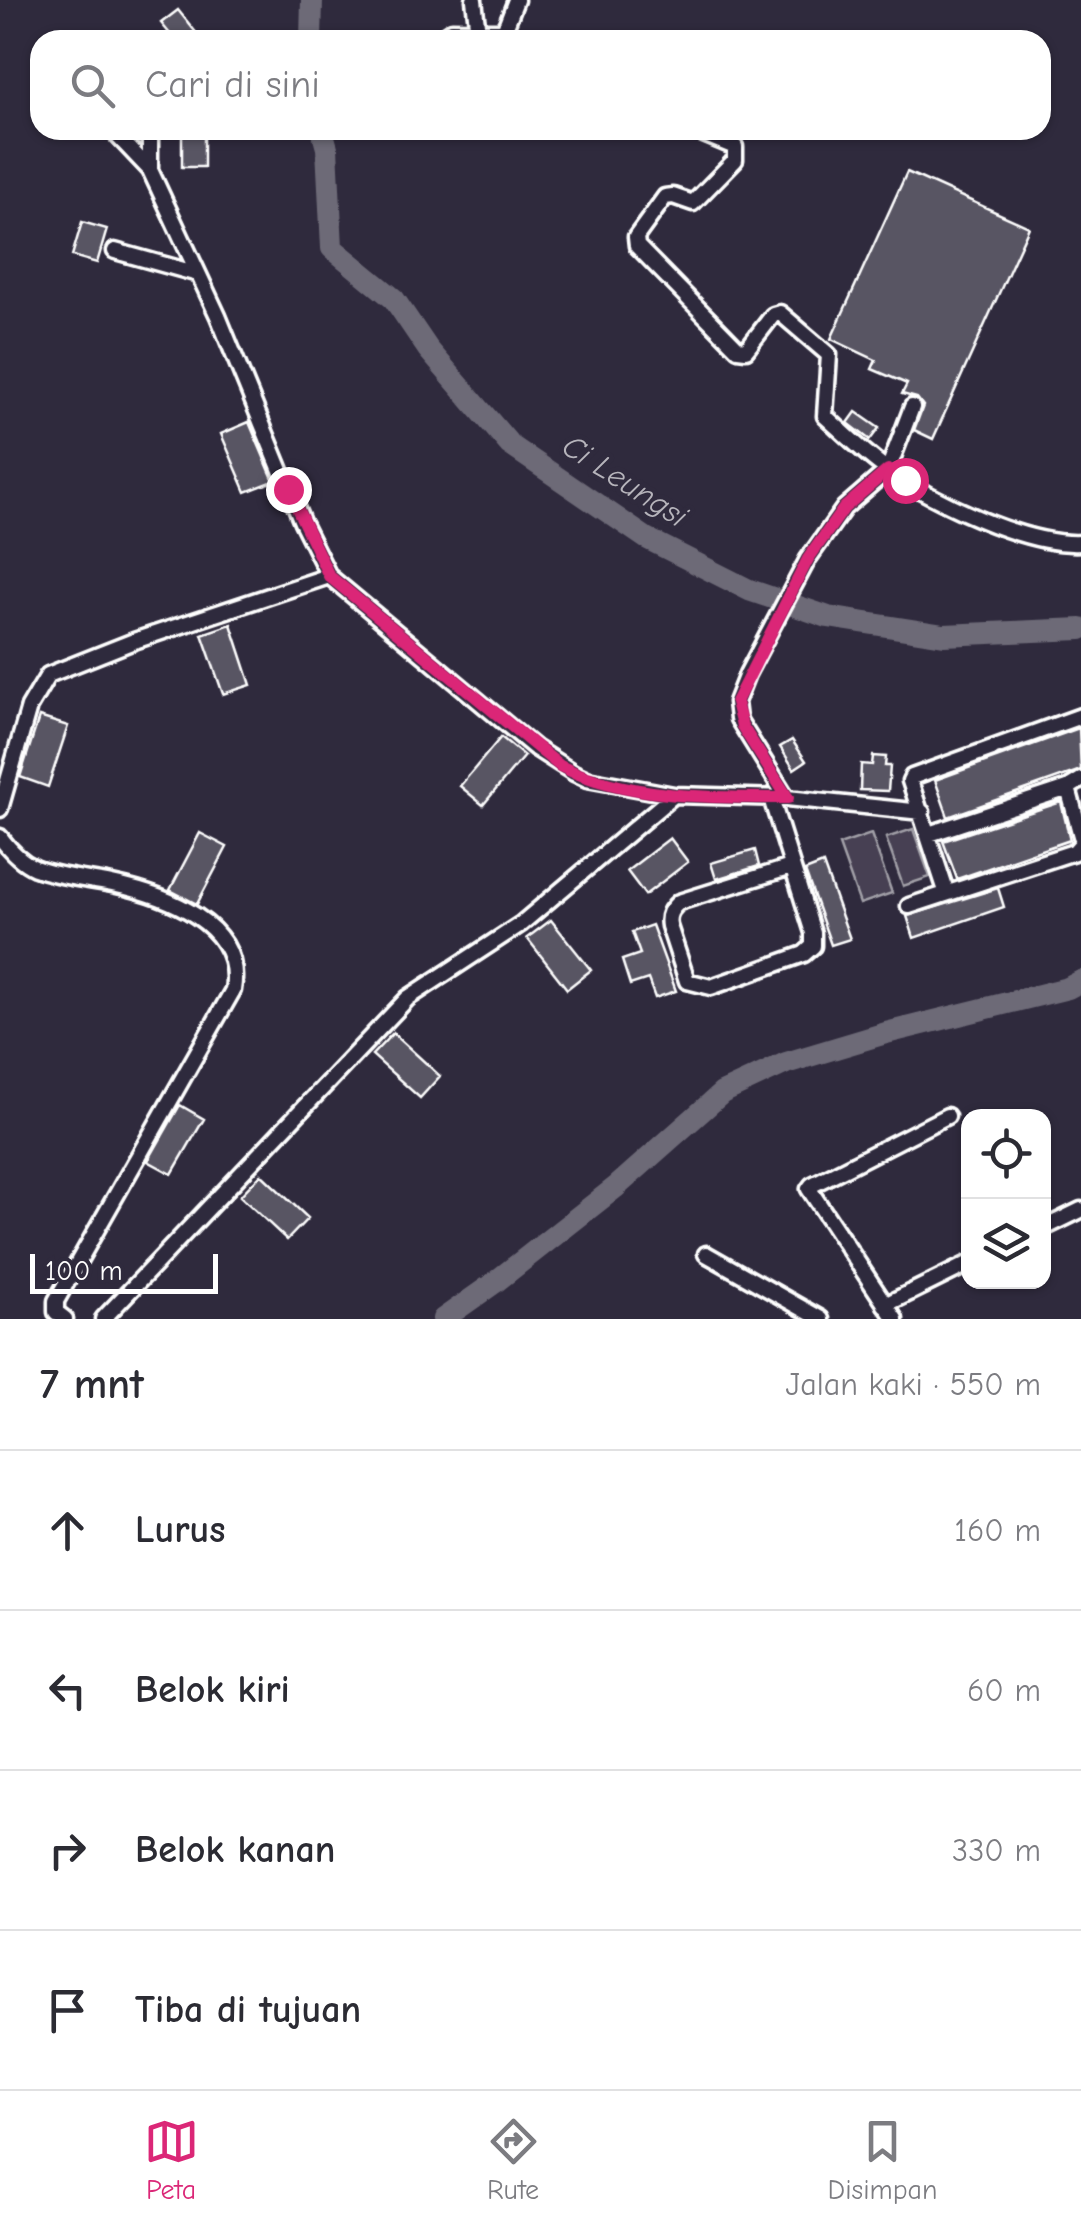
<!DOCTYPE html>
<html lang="id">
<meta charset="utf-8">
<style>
:root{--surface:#fff;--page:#f7f7f7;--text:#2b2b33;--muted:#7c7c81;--line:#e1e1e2;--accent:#db2777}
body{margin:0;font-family:"Comic Neue",sans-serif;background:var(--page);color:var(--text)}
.controls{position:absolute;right:30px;bottom:30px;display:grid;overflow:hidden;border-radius:20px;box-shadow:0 2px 8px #0004}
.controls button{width:90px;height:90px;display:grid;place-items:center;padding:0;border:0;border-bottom:2px solid var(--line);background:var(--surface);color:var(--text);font:50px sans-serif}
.scale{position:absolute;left:30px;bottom:25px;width:188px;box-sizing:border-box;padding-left:10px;border:5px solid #fff;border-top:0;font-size:28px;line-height:35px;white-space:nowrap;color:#fff;-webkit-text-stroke:8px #2f2a3d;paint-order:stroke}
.stop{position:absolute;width:30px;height:30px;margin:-22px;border:8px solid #db2777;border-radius:50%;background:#fff}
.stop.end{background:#db2777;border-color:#fff;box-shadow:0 2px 10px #0008}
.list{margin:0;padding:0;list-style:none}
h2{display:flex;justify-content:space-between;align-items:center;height:130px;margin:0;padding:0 40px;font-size:42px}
h2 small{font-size:32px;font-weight:400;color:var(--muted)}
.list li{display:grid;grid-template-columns:65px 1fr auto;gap:30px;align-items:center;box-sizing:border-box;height:160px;padding:0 40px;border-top:2px solid var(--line)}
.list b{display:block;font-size:38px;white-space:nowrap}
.list em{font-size:32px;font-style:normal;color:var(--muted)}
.icon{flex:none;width:55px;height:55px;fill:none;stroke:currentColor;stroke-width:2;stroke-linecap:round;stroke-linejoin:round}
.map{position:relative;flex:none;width:1081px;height:1319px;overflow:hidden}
.search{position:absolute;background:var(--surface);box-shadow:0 2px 8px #0004;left:30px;right:30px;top:30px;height:110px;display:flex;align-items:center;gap:25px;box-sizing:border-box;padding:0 35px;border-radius:30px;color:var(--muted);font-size:38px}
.sheet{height:770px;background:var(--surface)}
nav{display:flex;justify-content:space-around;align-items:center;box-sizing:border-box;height:140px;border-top:2px solid var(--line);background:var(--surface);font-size:28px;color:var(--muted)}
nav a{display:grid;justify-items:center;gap:5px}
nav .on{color:var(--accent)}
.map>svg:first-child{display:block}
.green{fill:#464152;stroke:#a2a0a8;stroke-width:2.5}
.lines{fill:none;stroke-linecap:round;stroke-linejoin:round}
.river{stroke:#6d6a77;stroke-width:22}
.building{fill:#595564;stroke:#fff;stroke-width:2.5}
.minor-casing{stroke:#fff;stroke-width:21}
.minor{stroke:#2f2a3d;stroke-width:14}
.route{stroke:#db2777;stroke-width:12}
.labels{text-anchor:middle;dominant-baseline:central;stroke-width:10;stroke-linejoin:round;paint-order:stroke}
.water-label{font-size:32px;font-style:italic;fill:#b6b4bb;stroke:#2f2a3d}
</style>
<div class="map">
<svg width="1081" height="1319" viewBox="0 0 1081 1319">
<rect width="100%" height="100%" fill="#2f2a3d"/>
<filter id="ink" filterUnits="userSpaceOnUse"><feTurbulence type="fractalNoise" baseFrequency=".01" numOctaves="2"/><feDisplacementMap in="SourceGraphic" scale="20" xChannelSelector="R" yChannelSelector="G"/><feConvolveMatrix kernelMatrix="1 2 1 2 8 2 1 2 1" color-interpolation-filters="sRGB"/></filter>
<g filter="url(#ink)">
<path class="green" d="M913,829L930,877L903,886L886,838Z
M871,834L892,893L860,904L839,845Z"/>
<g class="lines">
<path class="river" d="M311,40L312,0
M322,130L327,148L332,248L394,299L428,349L510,445L646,538L749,590L828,617L944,635L1081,629
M443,1319L494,1283L616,1187L722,1093L786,1063L886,1033L1068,988L1081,981"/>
</g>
<path class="building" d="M178,10L198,35L191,40H175L161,23Z
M182,135H204V167H182Z
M907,172L1029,227L933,439L914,430L923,406L917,398L902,394L907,384L872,369L876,360L831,339Z
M82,222L107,229L97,263L72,256Z
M856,412L879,428L870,440L848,423Z
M249,422L274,481L246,492L221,434Z
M231,624L251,685L223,694L202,634Z
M39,717L68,726L48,787L20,777Z
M1079,728L1081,770L948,817L935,780Z
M501,737L524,756L483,805L460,786Z
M792,740L806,761L794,769L780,747Z
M873,756L886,757L885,766H890L888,791L860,790L861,764L872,765Z
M1061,802L1070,840L957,879L943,841Z
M200,833L227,847L197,904L170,890Z
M670,838L688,862L645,895L627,871Z
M755,850L759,866L716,879L711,863Z
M823,864L850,939L831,945L805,871Z
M998,888L1004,907L914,938L907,916Z
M551,920L591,970L567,989L527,938Z
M652,925L676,991L655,998L648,979L630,985L622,960L640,954L632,932Z
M393,1033L440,1076L420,1098L372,1055Z
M180,1105L204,1119L172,1174L148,1161Z
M261,1174L308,1218L287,1240L240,1196Z"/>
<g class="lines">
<defs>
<path id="minor" d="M474,0L478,32
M447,40L446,34L452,30L504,31L516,0
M112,130L150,170L218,316L302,522L329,576L535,748L574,773L587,779L674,795L787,798
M694,130L735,147V160L693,203L673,196L665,197L636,237L637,246L738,349L746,350L773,315L780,313L829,355L825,416C845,434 863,452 885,468C931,500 1024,546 1081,543
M150,170V130
M115,251L198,274
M912,407L888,470L844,508L808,559L747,674L736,702L738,719L787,798L922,812
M1081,780L1068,788L1081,836
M771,798L813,933V946L804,954L711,987L687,981L669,926C667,915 671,909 679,902L791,867
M0,809L29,707L48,675L134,641L329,576
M929,834L1068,788
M0,837C9,849 21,862 35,868C59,877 87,879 112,884C165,895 244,923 233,990L56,1301V1312L65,1319
M946,891L910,781L912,777L1081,716
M909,906L1074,852L1081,844
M1044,1228L1081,1210
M706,1254L821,1319
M885,1305L968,1264
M103,1319L408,998L521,924L674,795
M895,1319L809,1189L812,1185L947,1116"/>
</defs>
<use href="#minor" class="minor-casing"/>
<use href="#minor" class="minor"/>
</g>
</g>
<g class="lines" filter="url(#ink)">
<path class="route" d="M288,489L329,576L560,766C628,799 713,798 788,798L742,726L736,702L808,559L844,508L888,470L905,480"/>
</g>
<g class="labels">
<g class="water-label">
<text transform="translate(625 481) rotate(33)">Ci Leungsi</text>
</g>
</g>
</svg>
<div class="controls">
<button><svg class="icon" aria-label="locate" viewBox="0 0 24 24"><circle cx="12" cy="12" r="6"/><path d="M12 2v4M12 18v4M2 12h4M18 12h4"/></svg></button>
<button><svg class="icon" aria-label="layers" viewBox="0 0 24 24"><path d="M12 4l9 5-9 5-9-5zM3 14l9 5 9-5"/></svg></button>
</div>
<div class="scale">100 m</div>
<div class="stop" style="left:905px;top:480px"></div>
<div class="stop end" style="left:288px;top:489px"></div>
<div class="search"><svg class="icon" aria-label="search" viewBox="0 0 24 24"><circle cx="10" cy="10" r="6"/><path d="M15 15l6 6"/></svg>Cari di sini</div>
</div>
<section class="sheet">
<h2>7 mnt<small>Jalan kaki · 550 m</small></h2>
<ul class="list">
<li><svg class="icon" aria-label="ahead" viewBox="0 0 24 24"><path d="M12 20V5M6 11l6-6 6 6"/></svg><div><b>Lurus</b></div><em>160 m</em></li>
<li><svg class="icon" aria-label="left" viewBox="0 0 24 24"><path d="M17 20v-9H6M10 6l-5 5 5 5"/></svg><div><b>Belok kiri</b></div><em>60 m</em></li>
<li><svg class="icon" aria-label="right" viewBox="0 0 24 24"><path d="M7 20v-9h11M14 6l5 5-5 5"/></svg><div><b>Belok kanan</b></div><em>330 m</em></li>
<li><svg class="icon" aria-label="arrive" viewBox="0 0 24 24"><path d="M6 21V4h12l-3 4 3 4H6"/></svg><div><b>Tiba di tujuan</b></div></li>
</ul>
</section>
<nav>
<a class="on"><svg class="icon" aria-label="map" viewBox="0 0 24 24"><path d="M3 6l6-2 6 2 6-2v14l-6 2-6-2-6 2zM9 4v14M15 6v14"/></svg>Peta</a>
<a><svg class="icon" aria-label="directions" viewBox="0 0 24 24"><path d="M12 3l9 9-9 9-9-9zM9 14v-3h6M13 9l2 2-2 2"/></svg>Rute</a>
<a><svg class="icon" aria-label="saved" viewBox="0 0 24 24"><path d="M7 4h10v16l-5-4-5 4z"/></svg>Disimpan</a>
</nav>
